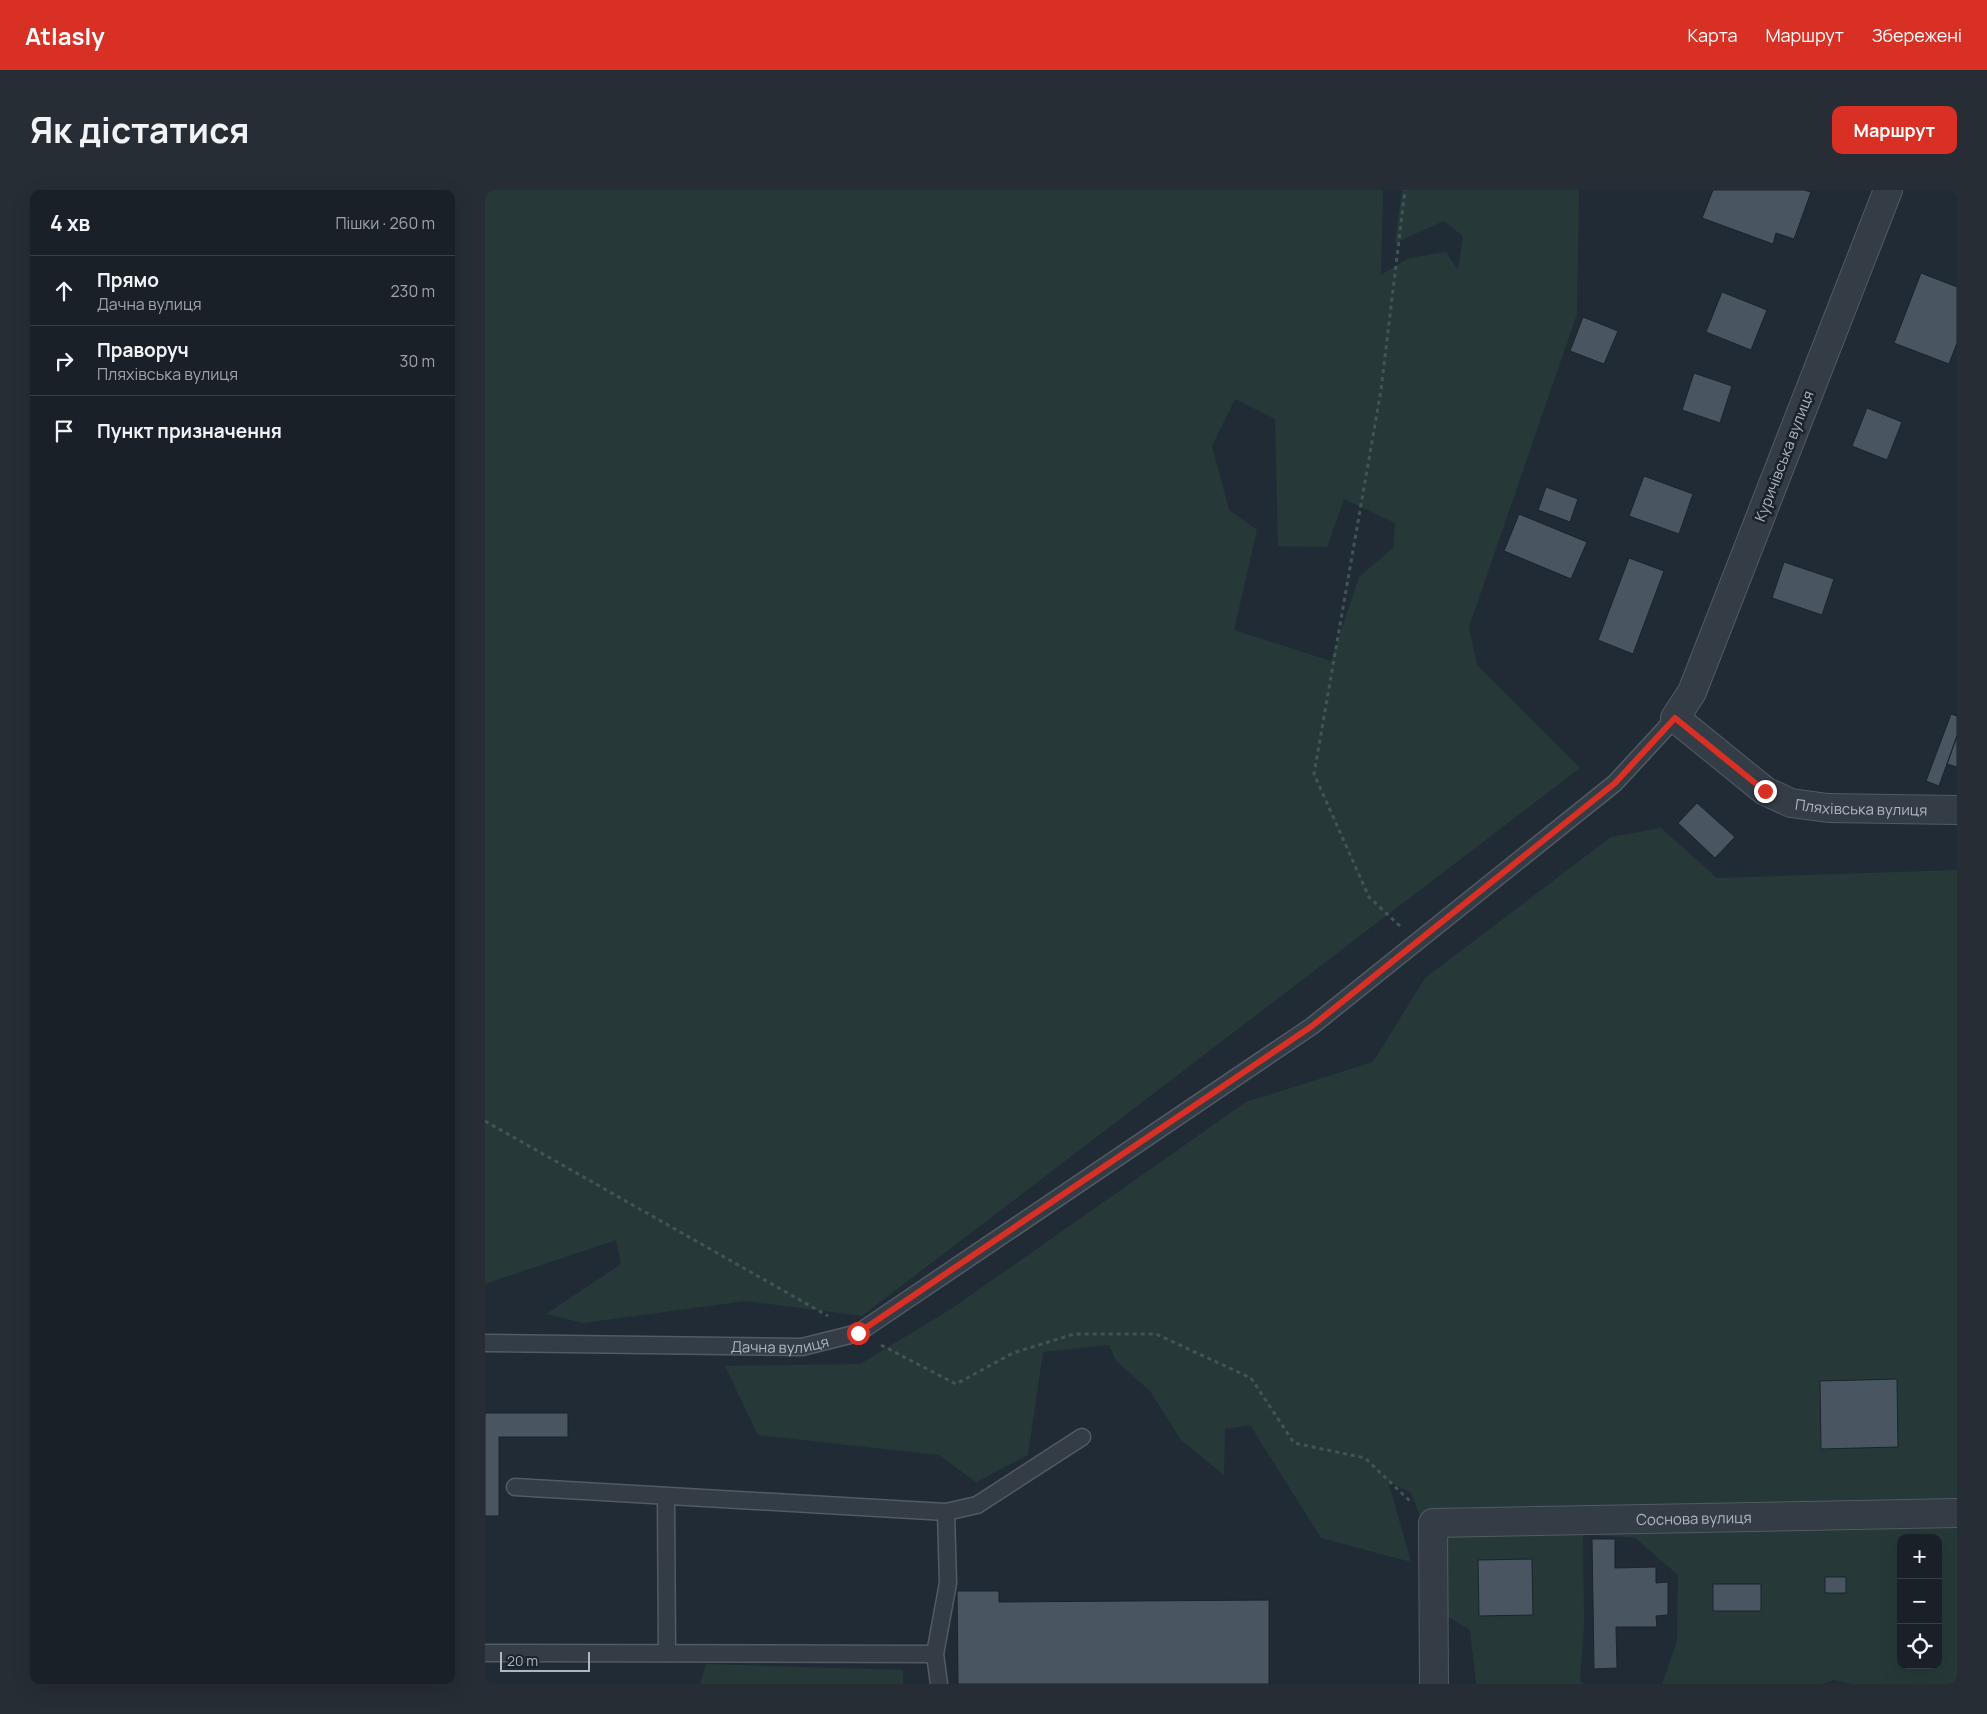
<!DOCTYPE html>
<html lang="uk">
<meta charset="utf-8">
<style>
:root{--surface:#192028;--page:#262d34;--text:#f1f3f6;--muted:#9fa3a8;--line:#373e45;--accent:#d93025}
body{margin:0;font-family:Manrope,sans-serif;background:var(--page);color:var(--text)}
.controls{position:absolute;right:15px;bottom:15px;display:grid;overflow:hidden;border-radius:10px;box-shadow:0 5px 20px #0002}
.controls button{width:45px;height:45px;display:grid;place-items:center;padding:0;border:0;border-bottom:1px solid var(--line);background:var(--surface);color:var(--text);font:25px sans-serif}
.scale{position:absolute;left:15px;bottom:12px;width:90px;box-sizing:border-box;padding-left:5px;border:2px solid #aeb7c2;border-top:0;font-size:14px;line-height:18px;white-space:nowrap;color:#aeb7c2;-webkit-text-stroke:4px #1a222a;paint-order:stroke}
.stop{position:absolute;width:15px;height:15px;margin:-11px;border:4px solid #d93025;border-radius:50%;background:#fff}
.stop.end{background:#d93025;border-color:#fff;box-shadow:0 1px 5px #0008}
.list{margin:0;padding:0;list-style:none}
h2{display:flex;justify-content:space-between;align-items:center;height:65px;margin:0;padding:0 20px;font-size:21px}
h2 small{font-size:16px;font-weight:400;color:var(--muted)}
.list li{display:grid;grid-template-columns:32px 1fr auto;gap:15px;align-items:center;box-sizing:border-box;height:70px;padding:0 20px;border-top:1px solid var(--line)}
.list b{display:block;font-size:19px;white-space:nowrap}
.list p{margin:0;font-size:16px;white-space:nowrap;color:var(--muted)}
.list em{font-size:16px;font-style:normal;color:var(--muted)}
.icon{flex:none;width:28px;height:28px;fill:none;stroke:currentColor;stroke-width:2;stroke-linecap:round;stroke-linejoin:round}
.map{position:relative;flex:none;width:1472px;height:1494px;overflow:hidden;border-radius:10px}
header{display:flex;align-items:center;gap:30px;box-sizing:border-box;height:70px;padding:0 25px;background:var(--accent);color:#fff}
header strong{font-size:24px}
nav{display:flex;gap:28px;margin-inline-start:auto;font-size:18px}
.intro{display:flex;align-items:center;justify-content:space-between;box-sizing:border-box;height:120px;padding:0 30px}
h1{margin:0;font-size:35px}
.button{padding:12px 22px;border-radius:10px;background:var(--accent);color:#fff;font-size:18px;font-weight:700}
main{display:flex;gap:30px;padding:0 30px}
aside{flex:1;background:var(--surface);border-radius:10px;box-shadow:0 5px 20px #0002}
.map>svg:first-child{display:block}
.green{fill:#263938;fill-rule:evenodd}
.building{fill:#495561;stroke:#1c232c}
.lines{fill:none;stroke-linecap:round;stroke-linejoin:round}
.service-casing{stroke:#525a63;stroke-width:19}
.minor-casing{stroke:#525a63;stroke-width:30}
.path{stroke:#425456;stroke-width:3;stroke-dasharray:4 4;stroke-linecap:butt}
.service{stroke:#343c46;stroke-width:16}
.minor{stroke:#343c46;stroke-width:28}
.route{stroke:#d93025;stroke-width:6}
.labels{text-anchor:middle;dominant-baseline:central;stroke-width:5;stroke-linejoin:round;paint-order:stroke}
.street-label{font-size:15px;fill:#aeb7c2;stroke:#1a222a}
</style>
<header>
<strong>Atlasly</strong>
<nav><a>Карта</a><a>Маршрут</a><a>Збережені</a></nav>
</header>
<div class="intro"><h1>Як дістатися</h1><a class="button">Маршрут</a></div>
<main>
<aside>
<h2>4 хв<small>Пішки · 260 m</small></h2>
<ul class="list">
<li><svg class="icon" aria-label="ahead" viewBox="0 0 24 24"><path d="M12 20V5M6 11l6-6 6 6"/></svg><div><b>Прямо</b><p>Дачна вулиця</p></div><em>230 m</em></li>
<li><svg class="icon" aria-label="right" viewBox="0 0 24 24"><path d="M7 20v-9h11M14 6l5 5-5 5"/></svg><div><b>Праворуч</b><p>Пляхівська вулиця</p></div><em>30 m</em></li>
<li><svg class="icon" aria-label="arrive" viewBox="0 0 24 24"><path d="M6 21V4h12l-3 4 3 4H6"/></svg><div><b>Пункт призначення</b></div></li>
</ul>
</aside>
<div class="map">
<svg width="1472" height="1494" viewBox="0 0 1472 1494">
<rect width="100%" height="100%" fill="#212b35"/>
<path class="green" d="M0,0H898L896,85L924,68L961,62L973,80L978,46L959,31L910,53L917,0H1094L1092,124L984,437L992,475L1095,578L377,1126L261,1111L98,1133L61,1124L136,1074L131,1050L0,1094ZM750,209L790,229L793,356L842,357L859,309L910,333L908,358L874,387L846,471L749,440L772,340L744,320L727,256Z
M1176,638L1232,688L1472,680V1494H1367L1349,1490L1337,1494H1177L1192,1451L1193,1385L1150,1348L1098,1344L1099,1434L1095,1492L1099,1494H991L985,1440L946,1417L945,1350L926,1303L903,1291L926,1372L836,1348L765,1235L740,1239L739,1285L696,1250L665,1201L631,1171L624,1155L558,1162L543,1265L491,1292L454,1265L273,1245L240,1176L375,1174L466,1119L761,912L888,872L940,788L1126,647ZM1416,1348H1453V1475H1416Z
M221,1474L418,1480V1494H215Z"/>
<path class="building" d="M1228,0H1319L1326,2L1309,49L1291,43L1288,54L1217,28Z
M1436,83L1472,97V153L1464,174L1409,153Z
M1237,102L1282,120L1266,160L1221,142Z
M1098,127L1133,141L1119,174L1085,161Z
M1209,183L1247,196L1235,233L1197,220Z
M1382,218L1417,232L1402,270L1367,256Z
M1159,286L1208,304L1194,344L1144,326Z
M1061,297L1093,309L1085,332L1053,320Z
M1034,324L1102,352L1086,389L1019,361Z
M1144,368L1179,381L1148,464L1113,450Z
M1299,372L1349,389L1337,425L1287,408Z
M1466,524L1472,526V546L1454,596L1441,591Z
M1472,546V577L1462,574Z
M1212,613L1250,647L1230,668L1193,633Z
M1412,1189L1413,1257L1336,1259L1335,1191Z
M0,1223H83V1247H14V1326H0Z
M1107,1349H1130V1378L1171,1377V1393L1183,1392V1425L1171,1426L1172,1437H1131L1132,1478L1109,1479Z
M1047,1369L1048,1425L994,1426L993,1370Z
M1340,1387H1361V1403H1340Z
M1228,1394H1276V1421H1228Z
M472,1401H514V1412L784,1410V1494H473Z"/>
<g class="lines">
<defs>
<g id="service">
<path id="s1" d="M0,1153L317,1157L373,1143L827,836L1130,593L1190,528"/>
<path d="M30,1297L461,1322L492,1315L597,1247"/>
<path d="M181,1306L182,1463"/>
<path d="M0,1463L450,1464"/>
<path d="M454,1494L450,1464L463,1393L461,1322"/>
</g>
<g id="minor">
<path id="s2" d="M1403,0L1207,502L1190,528L1280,601L1306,613L1343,618L1472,620"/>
<path id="s3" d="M949,1494L948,1333L1472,1323"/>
</g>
</defs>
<use href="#service" class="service-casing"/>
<use href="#minor" class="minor-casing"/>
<path class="path" d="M0,2L5,0
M915,736L884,707L829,584L896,200L920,0
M0,931L343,1126
M396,1155L471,1194L528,1163L589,1144H671L766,1188L809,1253L880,1268L927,1313"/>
<use href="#service" class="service"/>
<use href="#minor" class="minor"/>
</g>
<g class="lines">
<path class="route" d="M373,1143L827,836L1130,593L1190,528L1280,601"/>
</g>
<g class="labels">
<g class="street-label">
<text transform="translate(1299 266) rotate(-69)">Куричівська вулиця</text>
<text stroke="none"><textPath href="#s2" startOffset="785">Пляхівська вулиця</textPath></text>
<text stroke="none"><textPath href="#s1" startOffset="295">Дачна вулиця</textPath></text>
<text stroke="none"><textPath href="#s3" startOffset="422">Соснова вулиця</textPath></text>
</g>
</g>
</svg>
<div class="controls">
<button>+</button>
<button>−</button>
<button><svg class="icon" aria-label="locate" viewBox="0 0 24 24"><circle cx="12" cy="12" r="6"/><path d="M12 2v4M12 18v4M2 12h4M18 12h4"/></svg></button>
</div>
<div class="scale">20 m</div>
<div class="stop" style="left:373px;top:1143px"></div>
<div class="stop end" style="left:1280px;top:601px"></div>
</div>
</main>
